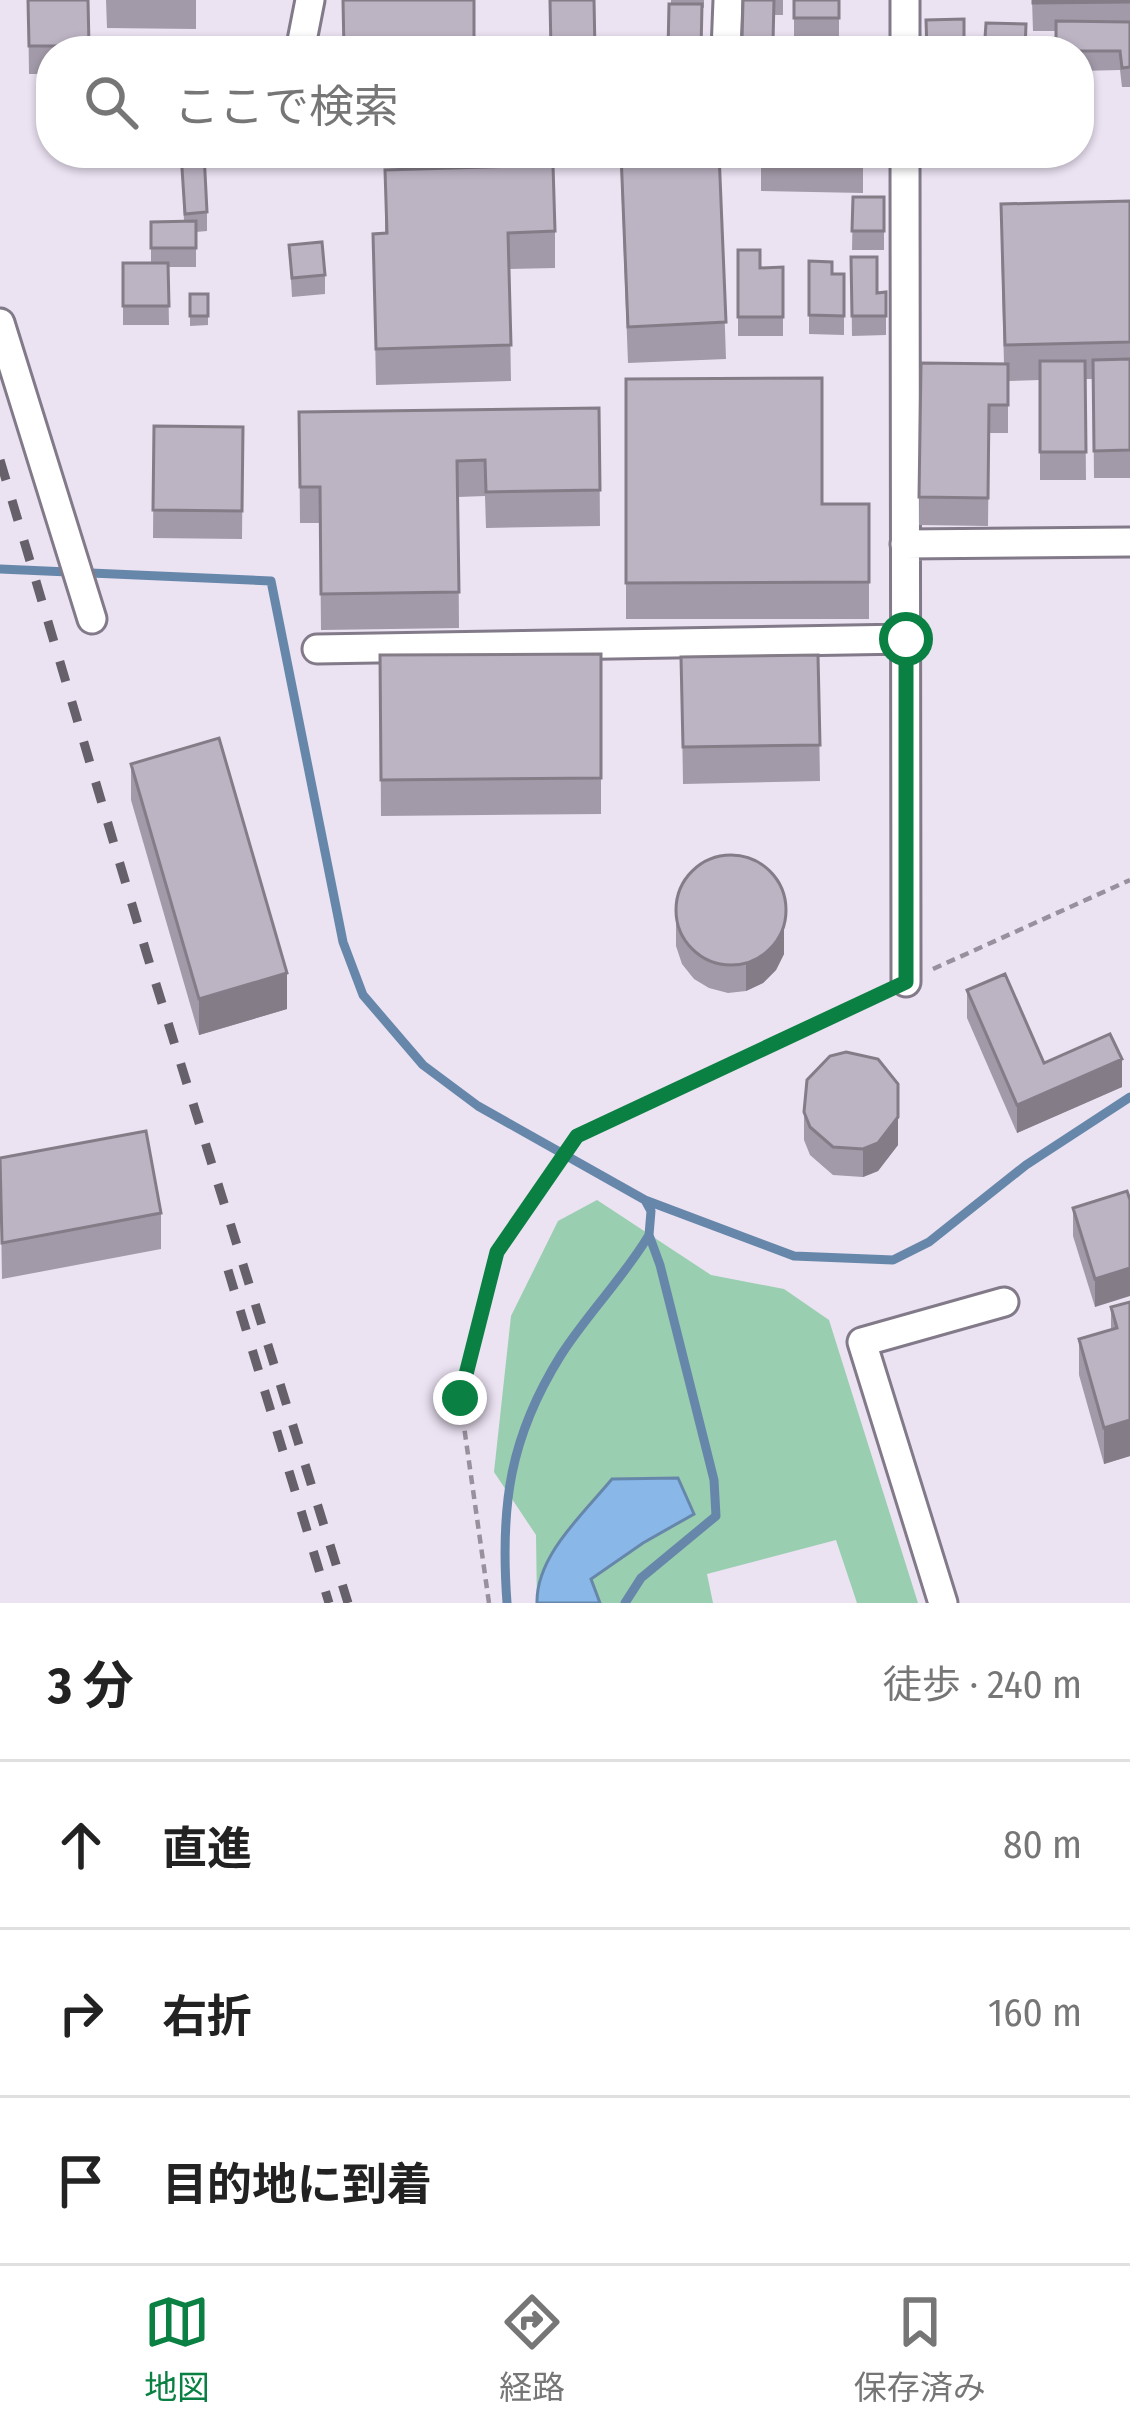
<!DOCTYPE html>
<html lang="ja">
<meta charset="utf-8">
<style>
:root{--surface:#fff;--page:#f2f2f2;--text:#222;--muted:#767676;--line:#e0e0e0;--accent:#0b8043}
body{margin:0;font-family:"Fira Sans Condensed","Noto Sans JP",sans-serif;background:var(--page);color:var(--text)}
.stop{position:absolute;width:36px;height:36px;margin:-27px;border:9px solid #0b8043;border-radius:50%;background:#fff}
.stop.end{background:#0b8043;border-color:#fff;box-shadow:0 3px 12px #0008}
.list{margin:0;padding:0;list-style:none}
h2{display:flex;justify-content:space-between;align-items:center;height:156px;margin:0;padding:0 48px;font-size:51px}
h2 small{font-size:39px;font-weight:400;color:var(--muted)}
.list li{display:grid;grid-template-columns:78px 1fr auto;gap:36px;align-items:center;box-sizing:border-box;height:168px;padding:0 48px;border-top:3px solid var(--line)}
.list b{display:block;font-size:45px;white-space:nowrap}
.list em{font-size:39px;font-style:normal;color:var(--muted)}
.icon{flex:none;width:66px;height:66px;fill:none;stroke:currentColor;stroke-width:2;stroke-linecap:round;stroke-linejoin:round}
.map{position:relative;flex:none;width:1130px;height:1603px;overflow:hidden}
.search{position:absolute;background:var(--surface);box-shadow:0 3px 9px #0004;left:36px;right:36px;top:36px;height:132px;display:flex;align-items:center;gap:30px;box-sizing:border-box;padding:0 42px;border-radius:48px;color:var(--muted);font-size:45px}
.sheet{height:660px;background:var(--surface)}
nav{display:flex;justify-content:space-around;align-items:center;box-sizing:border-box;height:168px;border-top:3px solid var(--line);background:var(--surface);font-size:33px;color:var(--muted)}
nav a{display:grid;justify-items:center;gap:6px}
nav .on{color:var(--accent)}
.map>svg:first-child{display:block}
.green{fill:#99ceb0}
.water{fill:#88b7e8;stroke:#6787aa;stroke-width:3}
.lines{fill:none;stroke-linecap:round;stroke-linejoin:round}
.stream{stroke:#6787aa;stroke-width:9}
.minor-casing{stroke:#827a89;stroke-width:33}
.path{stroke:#98919d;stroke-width:4.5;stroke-dasharray:9 6;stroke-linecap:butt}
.minor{stroke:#fff;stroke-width:27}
.rail{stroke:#656069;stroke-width:9;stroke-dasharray:21 21;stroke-linecap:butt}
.wall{fill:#a29aa8}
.shaded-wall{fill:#847d88}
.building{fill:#bcb3c3;stroke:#847d88;stroke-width:3}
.route{stroke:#0b8043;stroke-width:15}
</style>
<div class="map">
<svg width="1130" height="1603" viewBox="0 0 1130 1603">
<rect width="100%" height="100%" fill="#ebe2f2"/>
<path class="green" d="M597,1200L711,1275L784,1289L829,1320L918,1603H857L836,1540L707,1574L713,1603H537L536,1535L494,1472L511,1316L558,1221Z"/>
<path class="water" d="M678,1478L694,1514L643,1543L591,1579L600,1603H537C536,1556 583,1514 612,1479Z"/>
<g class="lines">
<path class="stream" d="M0,569L271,581L343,942L363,995L423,1065L478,1106L645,1200L794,1256L893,1260L929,1242L1026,1165L1130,1097
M507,1603C500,1507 509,1438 561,1355C588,1313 624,1277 649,1235
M625,1603L641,1578L716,1516L714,1480L660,1265L649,1235L651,1211L645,1200"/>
<defs>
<path id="minor" d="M905,0V51
M300,51L310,0
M726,51L728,0
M905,153L906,982
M0,323L92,619
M905,544L1130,542
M317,649L906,639
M943,1603L862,1342L1004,1302"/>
</defs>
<use href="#minor" class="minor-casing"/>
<path class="path" d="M933,969L1130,880
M489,1603L460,1398L497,1252L577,1135L884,992"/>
<use href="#minor" class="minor"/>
<path class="rail" d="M0,460L147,955L348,1603
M228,1270L329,1603"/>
</g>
<path class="wall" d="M28,0H88L89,51H51V74H29Z
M106,0H196V29L107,28Z
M671,0H704V8L671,4Z
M743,0H783V15H774L773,51H742Z
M794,0H839V37H794Z
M1032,0H1130V87H1122L1120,70L1079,71V51L1056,31H1033Z
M986,23L1026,51H985Z
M181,153L207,212V231L196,232V267H168L169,325H123V263H151V222L184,221Z
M620,153H719L726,359L628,363Z
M761,153H887V168H863V193L761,191Z
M385,170L555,231V268L509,269L511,381L376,385L373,234H385Z
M853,197H884V250H852Z
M1130,201V478H1094L1093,379H1085L1086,480H1040V380L1008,381V433H989L988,526L919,525L921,363L1004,364L1001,240Z
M289,245L325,275V294L292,297Z
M738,250L760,268L783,267V336H738Z
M851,257L877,293L886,292V335L852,336Z
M809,261L832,274H844V335L809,334Z
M190,294H208V325L190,326Z
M626,379L822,504H869V619H626Z
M599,408L600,526L486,528L485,496L458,497L459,628L321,630L320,523H300L299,412Z
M154,426L243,427L242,539L153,538Z
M601,654V814L381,816L380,655Z
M818,655L820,781L683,784L681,657Z
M131,764L287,1009L199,1035L131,800Z
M676,900L784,954L776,970L763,983L746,991L728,993L709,988L694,979L682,964L676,946Z
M967,990L1044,1063L1122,1087L1017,1133L967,1018Z
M804,1112L898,1145L878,1171L863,1177L833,1175L810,1155L804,1140Z
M0,1158L161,1213V1249L2,1279Z
M1127,1191L1095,1307L1073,1236V1208Z
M1130,1302V1456L1104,1464L1079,1375V1339L1111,1330V1307Z"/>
<path class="shaded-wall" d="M784,926V954L776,970L763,983L746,991V963Z
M287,973V1009L199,1035V999Z
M1122,1059V1087L1017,1133V1105Z
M898,1117V1145L878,1171L863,1177V1149Z
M1130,1268V1296L1095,1307V1279Z
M1130,1420V1456L1104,1464V1428Z"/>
<path class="building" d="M28,0H88L89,46H29Z
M343,0H474V49L344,51Z
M550,0H594L595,51H551Z
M743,0H774L773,42L742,41Z
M794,0H839V18H794Z
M1033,0H1130V2L1033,3Z
M669,4H702L701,51H668Z
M964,19V51H927L926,20Z
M1056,21L1130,22V67L1122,68L1120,51H1056Z
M986,23L1026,24L1025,51H998L999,39L985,38Z
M181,153H204L207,212L185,214Z
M621,153H719L726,322L628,327Z
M761,153H863V165L761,163Z
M553,165L555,231L508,233L511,345L376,349L373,234L387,233L385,170Z
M853,197H884V231H852Z
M1130,201V342L1005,345L1001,204Z
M196,221V248H151V222Z
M322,242L325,275L292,278L289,245Z
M738,250H760V268L783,267V317H738Z
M851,257H877V293L886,292V316H852Z
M809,261L832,262V274H844V316L809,315Z
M123,263H168L169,306H123Z
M190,294H208V316H190Z
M1130,359V450L1094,451L1093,360Z
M1040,361H1085L1086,452H1040Z
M921,363L1008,364V405H989L988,498L919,497Z
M822,378V504H869V582L626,583V379Z
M599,408L600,490L486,492L485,460L457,461L459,592L321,594L320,487H300L299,412Z
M154,426L243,427L242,511L153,510Z
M601,654V778L381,780L380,655Z
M818,655L820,745L683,747L681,657Z
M219,738L287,973L199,999L131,764Z
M676 910a55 55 0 1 1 110 0a55 55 0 1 1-110 0Z
M1005,974L1044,1063L1110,1034L1122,1059L1017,1105L967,990Z
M846,1052L878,1059L898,1084V1117L878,1143L863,1149L833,1147L810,1127L804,1112L807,1080L830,1056Z
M146,1131L161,1213L2,1243L0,1158Z
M1127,1191L1130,1200V1268L1095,1279L1073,1208Z
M1130,1302V1420L1104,1428L1079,1339L1117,1328L1111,1307Z"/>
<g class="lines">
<path class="route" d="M460,1398L497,1252L577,1136L906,982V639"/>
</g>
</svg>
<div class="stop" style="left:906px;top:639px"></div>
<div class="stop end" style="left:460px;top:1398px"></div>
<div class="search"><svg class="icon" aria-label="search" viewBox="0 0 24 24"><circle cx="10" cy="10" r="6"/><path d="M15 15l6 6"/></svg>ここで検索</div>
</div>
<section class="sheet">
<h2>3 分<small>徒歩 · 240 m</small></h2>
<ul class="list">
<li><svg class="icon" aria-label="ahead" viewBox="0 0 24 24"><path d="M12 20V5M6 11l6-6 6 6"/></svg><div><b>直進</b></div><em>80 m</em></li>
<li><svg class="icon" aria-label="right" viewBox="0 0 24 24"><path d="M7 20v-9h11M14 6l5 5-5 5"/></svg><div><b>右折</b></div><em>160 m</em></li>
<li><svg class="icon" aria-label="arrive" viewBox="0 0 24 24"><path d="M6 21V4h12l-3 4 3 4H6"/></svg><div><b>目的地に到着</b></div></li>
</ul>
</section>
<nav>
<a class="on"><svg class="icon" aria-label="map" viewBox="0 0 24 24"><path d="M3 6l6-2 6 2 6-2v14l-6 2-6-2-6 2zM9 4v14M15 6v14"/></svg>地図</a>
<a><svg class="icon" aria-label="directions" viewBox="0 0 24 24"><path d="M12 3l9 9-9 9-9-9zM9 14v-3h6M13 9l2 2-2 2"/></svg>経路</a>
<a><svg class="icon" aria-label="saved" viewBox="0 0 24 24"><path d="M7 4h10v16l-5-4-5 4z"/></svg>保存済み</a>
</nav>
